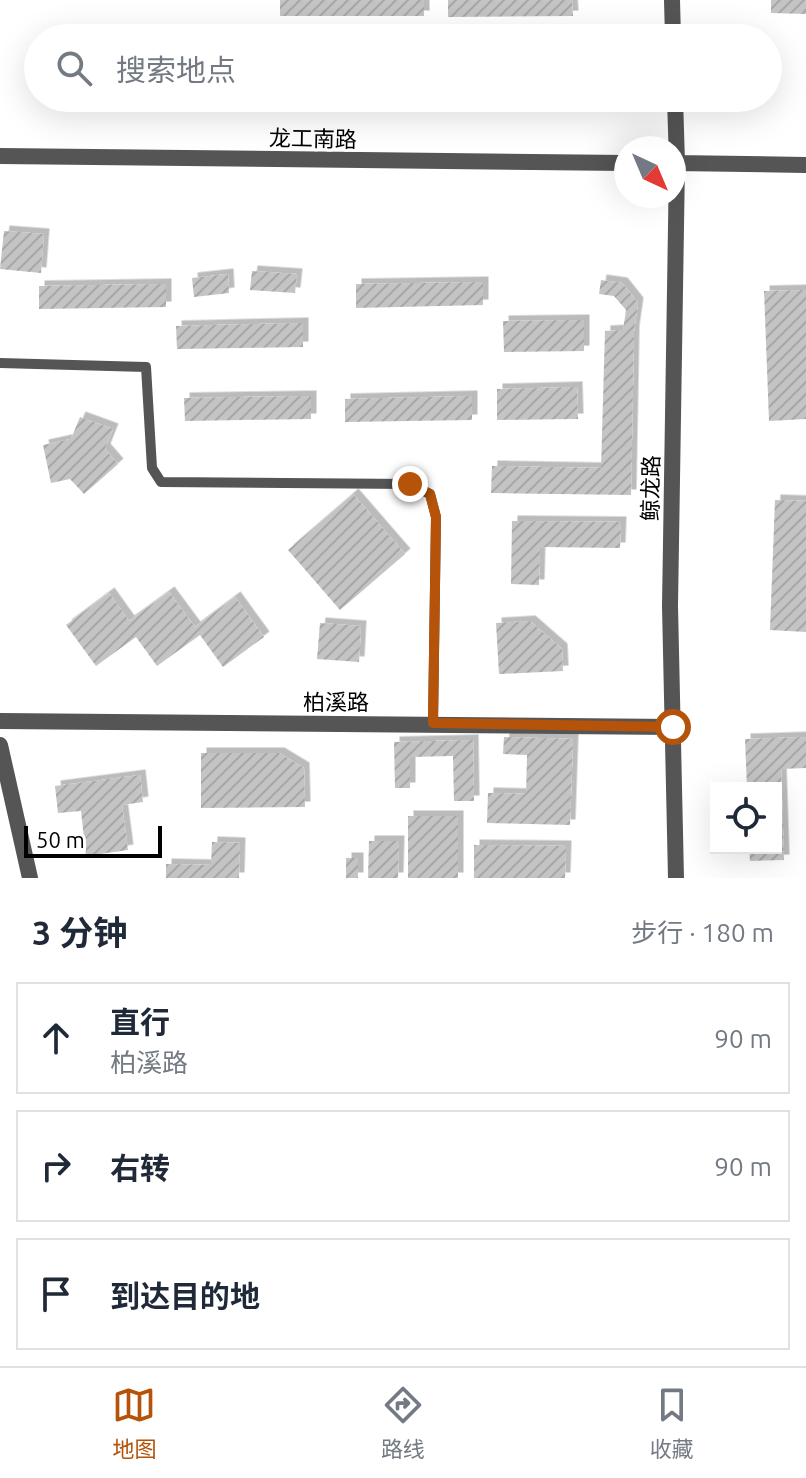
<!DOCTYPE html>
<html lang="zh">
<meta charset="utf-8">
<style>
:root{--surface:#fff;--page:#f6f6f7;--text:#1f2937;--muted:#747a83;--line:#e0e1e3;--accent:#b45309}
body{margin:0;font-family:Ubuntu,"Noto Sans SC",sans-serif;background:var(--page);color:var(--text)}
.controls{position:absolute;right:24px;bottom:24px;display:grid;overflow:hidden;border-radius:0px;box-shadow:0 8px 32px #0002}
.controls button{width:72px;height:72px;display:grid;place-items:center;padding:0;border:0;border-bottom:2px solid var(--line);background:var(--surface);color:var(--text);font:40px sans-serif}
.compass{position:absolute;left:614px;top:136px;width:72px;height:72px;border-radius:50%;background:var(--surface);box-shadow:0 8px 32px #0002;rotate:136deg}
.scale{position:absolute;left:24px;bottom:20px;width:138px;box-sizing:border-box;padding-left:8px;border:4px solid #000;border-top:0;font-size:22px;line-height:28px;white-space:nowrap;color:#000;-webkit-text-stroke:6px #fff;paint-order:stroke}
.stop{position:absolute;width:24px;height:24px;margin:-18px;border:6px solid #b45309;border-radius:50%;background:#fff}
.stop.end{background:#b45309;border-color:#fff;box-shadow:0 2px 8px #0008}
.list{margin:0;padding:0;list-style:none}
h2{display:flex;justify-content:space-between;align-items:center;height:104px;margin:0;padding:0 32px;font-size:34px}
h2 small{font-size:26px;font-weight:400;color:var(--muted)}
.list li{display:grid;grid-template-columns:52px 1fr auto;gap:24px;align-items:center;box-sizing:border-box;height:112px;margin:0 16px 16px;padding:0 16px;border:2px solid var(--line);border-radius:0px}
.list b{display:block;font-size:30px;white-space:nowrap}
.list p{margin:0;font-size:26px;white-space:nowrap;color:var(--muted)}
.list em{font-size:26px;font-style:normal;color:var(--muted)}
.icon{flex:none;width:44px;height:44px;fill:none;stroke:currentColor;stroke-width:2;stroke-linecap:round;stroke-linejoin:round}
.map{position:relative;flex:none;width:806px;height:878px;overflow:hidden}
.search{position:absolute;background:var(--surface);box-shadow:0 8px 32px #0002;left:24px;right:24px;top:24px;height:88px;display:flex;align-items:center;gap:20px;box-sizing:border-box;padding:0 28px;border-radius:44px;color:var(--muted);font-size:30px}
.sheet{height:488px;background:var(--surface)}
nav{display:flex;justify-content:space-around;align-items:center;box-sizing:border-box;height:112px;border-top:2px solid var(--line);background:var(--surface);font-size:22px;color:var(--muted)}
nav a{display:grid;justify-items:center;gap:4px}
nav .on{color:var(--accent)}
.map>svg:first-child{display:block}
.building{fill:url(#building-hatch);filter:url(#shadow)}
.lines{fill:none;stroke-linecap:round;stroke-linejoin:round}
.service{stroke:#555;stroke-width:10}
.minor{stroke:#555;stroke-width:16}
.tertiary{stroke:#555;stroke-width:16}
.route{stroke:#b45309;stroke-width:10}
.labels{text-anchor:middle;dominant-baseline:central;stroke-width:6;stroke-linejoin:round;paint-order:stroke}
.street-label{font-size:22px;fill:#000;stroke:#fff}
</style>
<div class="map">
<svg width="806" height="878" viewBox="0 0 806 878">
<defs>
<pattern id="building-hatch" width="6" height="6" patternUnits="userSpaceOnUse" patternTransform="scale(2)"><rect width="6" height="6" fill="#c4c4c4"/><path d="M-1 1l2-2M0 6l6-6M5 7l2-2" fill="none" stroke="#a7a7a7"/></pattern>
<filter id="shadow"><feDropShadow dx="5.5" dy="-5.5" stdDeviation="0" flood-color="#0004"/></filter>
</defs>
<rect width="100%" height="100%" fill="#fff"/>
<path class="building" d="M280,0H424V16H280Z
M448,0H572L573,16L448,17Z
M771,0H806V14L771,13Z
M4,231L44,234L41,273L0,269Z
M252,271L297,274L295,293L250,290Z
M228,274L229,293L194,297L192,278Z
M601,280L622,283L638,303L634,331L631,495L491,493L492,466L601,468L605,331L623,330L626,310L614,296L599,294Z
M483,282V305L356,308V284Z
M166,284V307L39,309V286Z
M806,290V419L769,421L764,291Z
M584,320V351L504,352L503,321Z
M303,323V347L177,349L176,326Z
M577,387L578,419L497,420V389Z
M311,396V419L185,421L184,398Z
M472,396V420L345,422V399Z
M80,417L113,429L105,449L118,464L84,494L70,479L51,483L43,445L71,439Z
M353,494L405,554L340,610L288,550Z
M775,500L806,501V632L770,630Z
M512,521L621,522L620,548L540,547L539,585L511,584Z
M169,592L195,627L235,597L264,637L223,667L200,635L157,666L136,637L96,666L66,625L109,593L129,621Z
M530,621L562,649L563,671L499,674L496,623Z
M320,623L361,626L359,662L317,659Z
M504,737L573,739L570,825L487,823L488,793L526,794L527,755L503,754Z
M806,737V768L781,769L784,860L750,861L749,848H776V788H747L745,739Z
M473,740L474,801H454L453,756L410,757V788H395L394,742Z
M201,753H279L304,768L305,807L201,808Z
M140,775L143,802L122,805L128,850L86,856L81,811L58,813L55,786Z
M408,816H458V878H408Z
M369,841H399L398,878H368Z
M212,842L240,843L239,878H166V864L211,865Z
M474,845L566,846L565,878H474Z
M346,858H358V878H346Z"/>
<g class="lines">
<path class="service" d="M0,363L146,367L152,468L161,482L410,484L430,494L436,517L433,723"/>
<path class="minor" d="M0,721L673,727"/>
<path class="tertiary" d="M672,0L673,38
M675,98L677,163L670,606L676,878
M0,156L626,163
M674,163L806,165
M0,745L30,878"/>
</g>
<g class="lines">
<path class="route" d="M410,484L430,494L436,517L433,723L673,727"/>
</g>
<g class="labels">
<g class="street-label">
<text transform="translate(313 138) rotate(1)">龙工南路</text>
<text transform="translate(650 488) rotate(-89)">鲸龙路</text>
<text x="336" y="701">柏溪路</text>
</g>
</g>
</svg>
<div class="controls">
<button><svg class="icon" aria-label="locate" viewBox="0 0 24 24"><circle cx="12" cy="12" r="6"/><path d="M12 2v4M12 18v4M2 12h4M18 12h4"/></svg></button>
</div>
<svg class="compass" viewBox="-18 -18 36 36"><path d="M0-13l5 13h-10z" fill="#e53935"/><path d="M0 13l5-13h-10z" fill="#747a83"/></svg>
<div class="scale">50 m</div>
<div class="stop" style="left:673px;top:727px"></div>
<div class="stop end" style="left:410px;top:484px"></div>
<div class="search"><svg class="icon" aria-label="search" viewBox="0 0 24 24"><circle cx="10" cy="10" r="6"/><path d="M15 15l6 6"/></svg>搜索地点</div>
</div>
<section class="sheet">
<h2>3 分钟<small>步行 · 180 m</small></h2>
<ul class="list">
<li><svg class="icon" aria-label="ahead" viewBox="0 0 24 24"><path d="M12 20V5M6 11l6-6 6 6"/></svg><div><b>直行</b><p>柏溪路</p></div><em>90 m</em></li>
<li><svg class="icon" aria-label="right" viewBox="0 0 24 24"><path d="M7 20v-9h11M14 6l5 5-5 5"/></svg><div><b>右转</b></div><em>90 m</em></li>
<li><svg class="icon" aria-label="arrive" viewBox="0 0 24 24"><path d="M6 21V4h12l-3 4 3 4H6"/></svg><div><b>到达目的地</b></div></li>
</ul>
</section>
<nav>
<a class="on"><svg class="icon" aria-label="map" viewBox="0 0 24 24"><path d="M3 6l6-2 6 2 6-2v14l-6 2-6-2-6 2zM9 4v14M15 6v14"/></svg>地图</a>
<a><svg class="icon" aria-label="directions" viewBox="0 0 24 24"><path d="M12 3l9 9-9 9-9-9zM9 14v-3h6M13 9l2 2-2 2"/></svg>路线</a>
<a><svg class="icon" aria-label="saved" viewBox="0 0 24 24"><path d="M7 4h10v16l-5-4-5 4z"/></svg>收藏</a>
</nav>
